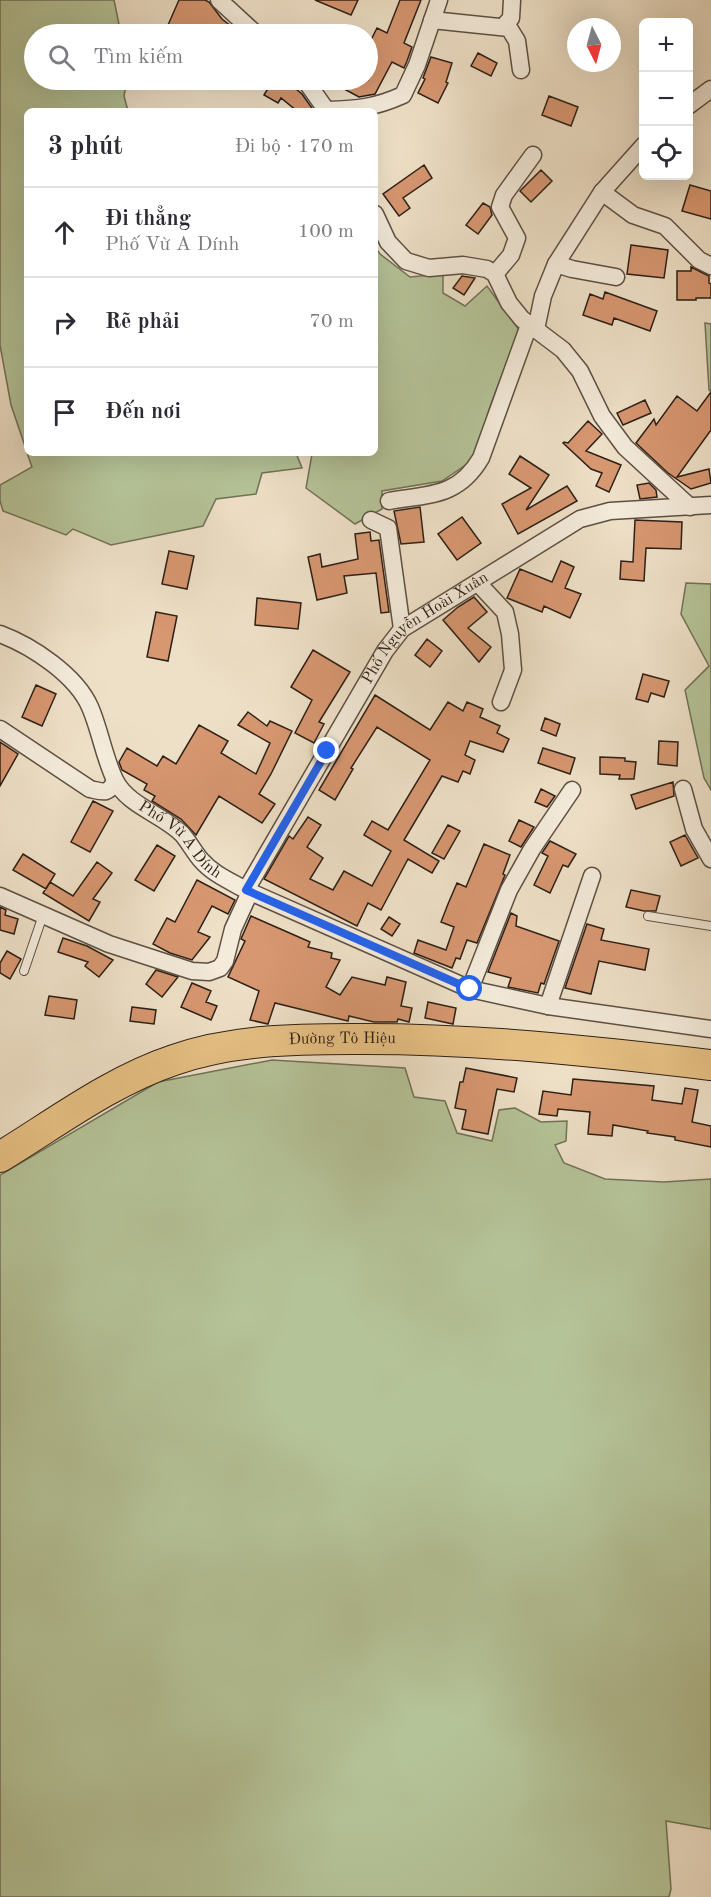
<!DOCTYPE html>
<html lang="vi">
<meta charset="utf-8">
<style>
:root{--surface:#fff;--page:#f2f2f3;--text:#2b2b33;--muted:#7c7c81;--line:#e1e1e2}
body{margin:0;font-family:"Old Standard TT",serif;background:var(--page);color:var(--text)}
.controls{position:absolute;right:18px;top:18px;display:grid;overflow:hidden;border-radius:9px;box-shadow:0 6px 24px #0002}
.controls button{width:54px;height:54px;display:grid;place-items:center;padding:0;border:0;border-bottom:2px solid var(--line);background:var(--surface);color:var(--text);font:30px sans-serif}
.compass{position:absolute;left:567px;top:18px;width:54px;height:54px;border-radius:50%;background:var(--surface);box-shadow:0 6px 24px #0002;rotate:174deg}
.stop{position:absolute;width:18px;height:18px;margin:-14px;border:4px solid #2563eb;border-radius:50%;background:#fff}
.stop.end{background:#2563eb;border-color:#fff;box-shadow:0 2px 6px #0008}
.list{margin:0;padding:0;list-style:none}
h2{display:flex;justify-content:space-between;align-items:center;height:78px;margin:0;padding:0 24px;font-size:26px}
h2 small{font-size:20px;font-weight:400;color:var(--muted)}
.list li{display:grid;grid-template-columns:39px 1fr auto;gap:18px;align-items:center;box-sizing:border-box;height:90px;padding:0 24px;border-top:2px solid var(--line)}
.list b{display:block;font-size:22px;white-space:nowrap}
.list p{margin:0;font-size:20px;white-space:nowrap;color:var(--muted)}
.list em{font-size:20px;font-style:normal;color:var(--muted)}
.icon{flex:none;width:33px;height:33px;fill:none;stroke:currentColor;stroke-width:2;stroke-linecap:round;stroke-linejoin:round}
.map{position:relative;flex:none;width:711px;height:1897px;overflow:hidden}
.search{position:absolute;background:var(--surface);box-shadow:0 6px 24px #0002;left:24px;top:24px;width:354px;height:66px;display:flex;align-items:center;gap:15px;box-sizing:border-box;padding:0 21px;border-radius:33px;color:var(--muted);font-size:22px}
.panel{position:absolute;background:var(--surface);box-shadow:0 6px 24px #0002;left:24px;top:108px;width:354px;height:348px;border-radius:9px}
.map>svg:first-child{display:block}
.green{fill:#b5c398;stroke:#717258;stroke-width:1.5}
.building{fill:#d79771;stroke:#2d2017;stroke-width:1.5}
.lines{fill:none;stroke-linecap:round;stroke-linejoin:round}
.lane-casing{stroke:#5d5043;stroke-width:10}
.street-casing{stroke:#5d5043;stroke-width:19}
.highway-casing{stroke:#2d2017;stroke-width:32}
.lane{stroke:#f4ebdb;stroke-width:8}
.street{stroke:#f4ebdb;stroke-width:16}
.highway{stroke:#e7c084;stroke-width:30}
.route{stroke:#2563eb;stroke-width:8}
.labels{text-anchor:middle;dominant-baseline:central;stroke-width:4.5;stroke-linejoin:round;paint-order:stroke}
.street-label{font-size:16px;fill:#2d2017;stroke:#f4ebdb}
</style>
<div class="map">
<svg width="711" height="1897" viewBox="0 0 711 1897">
<rect width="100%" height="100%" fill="#eee0c7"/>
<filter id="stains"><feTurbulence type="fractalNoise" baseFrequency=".00333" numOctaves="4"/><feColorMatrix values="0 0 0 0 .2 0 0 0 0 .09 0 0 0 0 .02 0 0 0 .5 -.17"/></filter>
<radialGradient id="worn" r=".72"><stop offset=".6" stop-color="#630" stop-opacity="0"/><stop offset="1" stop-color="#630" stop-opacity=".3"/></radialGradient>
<path class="green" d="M0,0H114L121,34H34V80H127L124,96L128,111H27V452L11,405L0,345Z
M375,247L380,254L410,277L443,274V293L465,306L487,286L519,330L491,404L473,460L442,481L382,491V509L355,524L306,488L312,454L375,453Z
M705,323L711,324V392L709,390Z
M27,453H296L302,468L262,473L256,494L216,499L203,526L111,545L73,529L66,535L3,511L0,501V485L32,467Z
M686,583L711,584V790L704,778L685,690L709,666L681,614Z
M272,1060L405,1068L414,1097L445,1101L457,1133L492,1141L499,1110L515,1108L541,1122L567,1121L566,1141L555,1145L564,1163L605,1179L664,1182L711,1179V1829L666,1821L671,1889L669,1897H0V1175L158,1082Z"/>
<path class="building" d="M179,0H205L209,2L222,19L241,34H190L168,25Z
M315,0H358L351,15Z
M400,0H421L404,43L412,47L407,61L404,68L392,62L375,94L359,97L344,89L350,80H368V46L377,28L387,33Z
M478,53L497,63L491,76L471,66Z
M431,57L452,63L446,82L448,83L438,103L418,93L425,79L423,78Z
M273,80H285L302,94L314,111H297L281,98L278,103L264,95Z
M549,96L578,107L571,126L542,115Z
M424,165L432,178L403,198L410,208L399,216L383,194Z
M541,170L552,181L531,202L520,191Z
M690,185L711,191V219L682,211Z
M483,203L490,207L492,215L478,234L466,225Z
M631,245L668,250L664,278L627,274Z
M691,267L709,276V283L711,284V298H696V300H677V271H691Z
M462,276L475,278L464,295L453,288Z
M605,292L657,311L650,331L614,318L612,325L583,315L590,294L603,299Z
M711,392V430L677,477L709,469L711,483L691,489L668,473L636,443L654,419L656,425L677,396L697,411Z
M645,400L651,413L623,425L617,413Z
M588,421L602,434L586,451L621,465L609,492L596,486L602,473L591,469L563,443L564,442L568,443Z
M520,456L549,475L526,510L567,486L577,501L518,534L502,504L531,488L509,474Z
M649,483L656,490L657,497L640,499L637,485Z
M420,507L424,542L401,544L394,511Z
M462,517L481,543L457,560L438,534Z
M635,520L682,522L681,549L646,548L644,581L620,579L621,561L633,562Z
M370,532L371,541L379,540L389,612L381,613L376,573L344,576L347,593L317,600L308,557L320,554L322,567L358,559L355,534Z
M169,551L194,556L187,589L162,584Z
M561,561L574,567L565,588L581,594L570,618L544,606L542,612L507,598L520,569L552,582Z
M474,597L487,612L468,628L491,647L479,662L443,620L458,607Z
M257,598L301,603L298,629L255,625Z
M156,612L177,616L168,661L147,657Z
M427,639L442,651L430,667L415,655Z
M313,650L350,672L319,722L324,724L314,743L295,733L312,700L291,687Z
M643,674L669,681L664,697L651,693L648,702L636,699Z
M36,685L56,694L42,726L22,717Z
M375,695L430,730L448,702L463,711L467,702L483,709L480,717L500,726L497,733L509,739L503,752L470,741L465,755L475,760L470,774L463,771L458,782L442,776L404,840L439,861L432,873L408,859L381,910L368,903L357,926L264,879L289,836L293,839L308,817L321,825L307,847L323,858L310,879L333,890L344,871L372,886L391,851L364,835L372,821L388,830L430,760L377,727L351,768L353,769L335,800L319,790Z
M248,712L267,726L270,721L292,731L271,774L259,794L275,804L262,823L219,796L196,835L181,819L152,801L155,796L144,790L147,784L122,770L119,762L127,748L157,766L163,756L176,764L199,725L228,741L221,753L256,774L270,743L238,725Z
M545,718L560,724L556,736L541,730Z
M659,741L678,742L677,766L658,764Z
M0,742L18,754L0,786Z
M543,748L575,758L570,774L538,763Z
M600,757L625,758V761L636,762L634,779H619L620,775L600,774Z
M673,782L674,796L636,809L631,795Z
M541,789L555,796L547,807L535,802Z
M93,801L113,811L90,852L71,842Z
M519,820L534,827L521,847L509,841Z
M448,825L460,831L444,859L432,853Z
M685,835L698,858L681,866L670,842Z
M550,841L576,854L568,867L563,865L550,893L534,885L548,856L542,853Z
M484,844L510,855L503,874L505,875L477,943L467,940L460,959L456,958L452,968L414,953L418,940L446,950L454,927L441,922L448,904L457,883L466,887Z
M157,845L175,856L154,891L135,880Z
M23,854L55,874L46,889L13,870Z
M97,862L112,873L93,899L100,902L89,921L43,893L50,882L73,896Z
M197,880L235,900L228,914L212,906L198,932L210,937L192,960L170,953L153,944L167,918L175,922Z
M631,890L660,896L656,911H644L626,907Z
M0,907L6,910L5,915L18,919L14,934L0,930Z
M511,913L517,916L516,926L559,941L544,984L541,983L538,993L508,987L511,978L488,972Z
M251,916L310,942L308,947L332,953L331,958L340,960L326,987L340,995L352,977L385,985L387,977L406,982L401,1006L412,1008L409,1022L398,1019L397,1022H374L349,1016L348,1021L275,1003L268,1024L250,1020L259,991L228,977L245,941L241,939Z
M389,917L400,924L392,936L381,929Z
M587,924L604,929L601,940L649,949L645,970L599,961L591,994L565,988Z
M63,938L87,946L113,960L99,977L85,966L88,962L58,952Z
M7,951L21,959L10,979L0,973V963Z
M156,970L178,977L162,997L146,984Z
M192,983L211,991L206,1002L217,1006L211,1020L181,1007Z
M49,996L77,1000L74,1019L45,1015Z
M428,1002L456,1008L453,1024L425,1018Z
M132,1007L156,1010L154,1024L130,1021Z
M466,1068L517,1078L514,1092L497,1089L488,1134L462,1129L466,1110L455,1108L460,1082H463Z
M573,1079L654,1086L652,1100L682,1104L685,1088L698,1090L692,1122L711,1126V1147L675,1140V1137L647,1133L648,1131L613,1125L612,1136L588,1134L590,1112L558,1109L557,1116L539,1114L543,1091L571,1095Z"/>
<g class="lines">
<defs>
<path id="lane" d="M648,916L711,926
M24,971L43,915"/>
<g id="street">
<path d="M219,0L256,34"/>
<path d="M432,20L509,28L517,41L521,70"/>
<path d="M503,27L511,18L512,0"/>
<path d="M305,80L327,111"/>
<path d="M688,106L711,89"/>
<path d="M326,110C358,109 374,108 403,95L417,65L439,0"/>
<path d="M602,192L633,215L665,226L699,260L711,266"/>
<path d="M375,214L388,242L406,261L429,268L463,265L487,269L495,274L509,303L522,319L563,350L580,371L602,416L625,447L690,507"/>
<path d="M556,264L572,269L616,277"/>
<path d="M495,274L511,255L517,238L500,207L504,195L533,155"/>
<path d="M536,329L543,296L556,264L602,192L644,145"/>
<path d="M389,501C430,494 458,497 481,458L529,325"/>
<path d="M371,520L388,528L402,629"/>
<path d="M478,583L505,612L510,634L513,670L501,702"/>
<path id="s1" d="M0,634C32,646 76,675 90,707C100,730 104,757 115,780C128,806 162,814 182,834C189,842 194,852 201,860C213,874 230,881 246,890L470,989L548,1006L711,1029"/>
<path d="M0,729L90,789C103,792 108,795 115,781"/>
<path d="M683,789L694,829L711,859"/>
<path id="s2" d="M246,890L385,651L402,629L580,519L610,511L711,505"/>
<path d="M0,896L109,944L192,971L209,972L220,968L225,961L233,929L250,892"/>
<path d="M470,989L509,890L532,849L572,790"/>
<path d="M548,1006L592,876"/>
</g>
<g id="highway">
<path id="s3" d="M0,1157C56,1123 111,1081 174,1060C231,1040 293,1039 353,1039C473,1038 592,1051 711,1065"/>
</g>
</defs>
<use href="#lane" class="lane-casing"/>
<use href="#street" class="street-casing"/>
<use href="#highway" class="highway-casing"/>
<use href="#lane" class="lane"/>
<use href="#street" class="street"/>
<use href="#highway" class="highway"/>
</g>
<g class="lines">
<path class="route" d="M327,751L246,890L470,989"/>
</g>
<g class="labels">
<g class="street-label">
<text stroke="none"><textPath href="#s2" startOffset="322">Phố Nguyễn Hoài Xuân</textPath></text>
<text stroke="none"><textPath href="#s1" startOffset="285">Phố Vừ A Dính</textPath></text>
<text stroke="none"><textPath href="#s3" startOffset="370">Đường Tô Hiệu</textPath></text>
</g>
</g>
<rect width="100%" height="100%" filter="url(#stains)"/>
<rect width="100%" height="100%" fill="url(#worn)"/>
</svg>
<div class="controls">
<button>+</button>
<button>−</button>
<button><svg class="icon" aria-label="locate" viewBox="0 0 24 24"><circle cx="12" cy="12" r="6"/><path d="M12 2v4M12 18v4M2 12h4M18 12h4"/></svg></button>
</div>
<svg class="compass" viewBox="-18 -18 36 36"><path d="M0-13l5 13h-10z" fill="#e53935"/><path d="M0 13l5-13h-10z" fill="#7c7c81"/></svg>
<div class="stop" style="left:470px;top:989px"></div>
<div class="stop end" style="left:327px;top:751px"></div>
<div class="search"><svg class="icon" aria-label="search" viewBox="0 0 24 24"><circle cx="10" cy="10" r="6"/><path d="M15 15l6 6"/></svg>Tìm kiếm</div>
<section class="panel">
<h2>3 phút<small>Đi bộ · 170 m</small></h2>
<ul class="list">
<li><svg class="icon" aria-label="ahead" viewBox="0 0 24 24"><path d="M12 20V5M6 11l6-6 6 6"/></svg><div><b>Đi thẳng</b><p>Phố Vừ A Dính</p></div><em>100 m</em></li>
<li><svg class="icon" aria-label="right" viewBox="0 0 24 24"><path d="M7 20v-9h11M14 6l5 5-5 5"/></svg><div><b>Rẽ phải</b></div><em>70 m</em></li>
<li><svg class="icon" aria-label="arrive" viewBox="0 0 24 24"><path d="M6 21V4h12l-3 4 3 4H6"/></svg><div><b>Đến nơi</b></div></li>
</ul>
</section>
</div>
